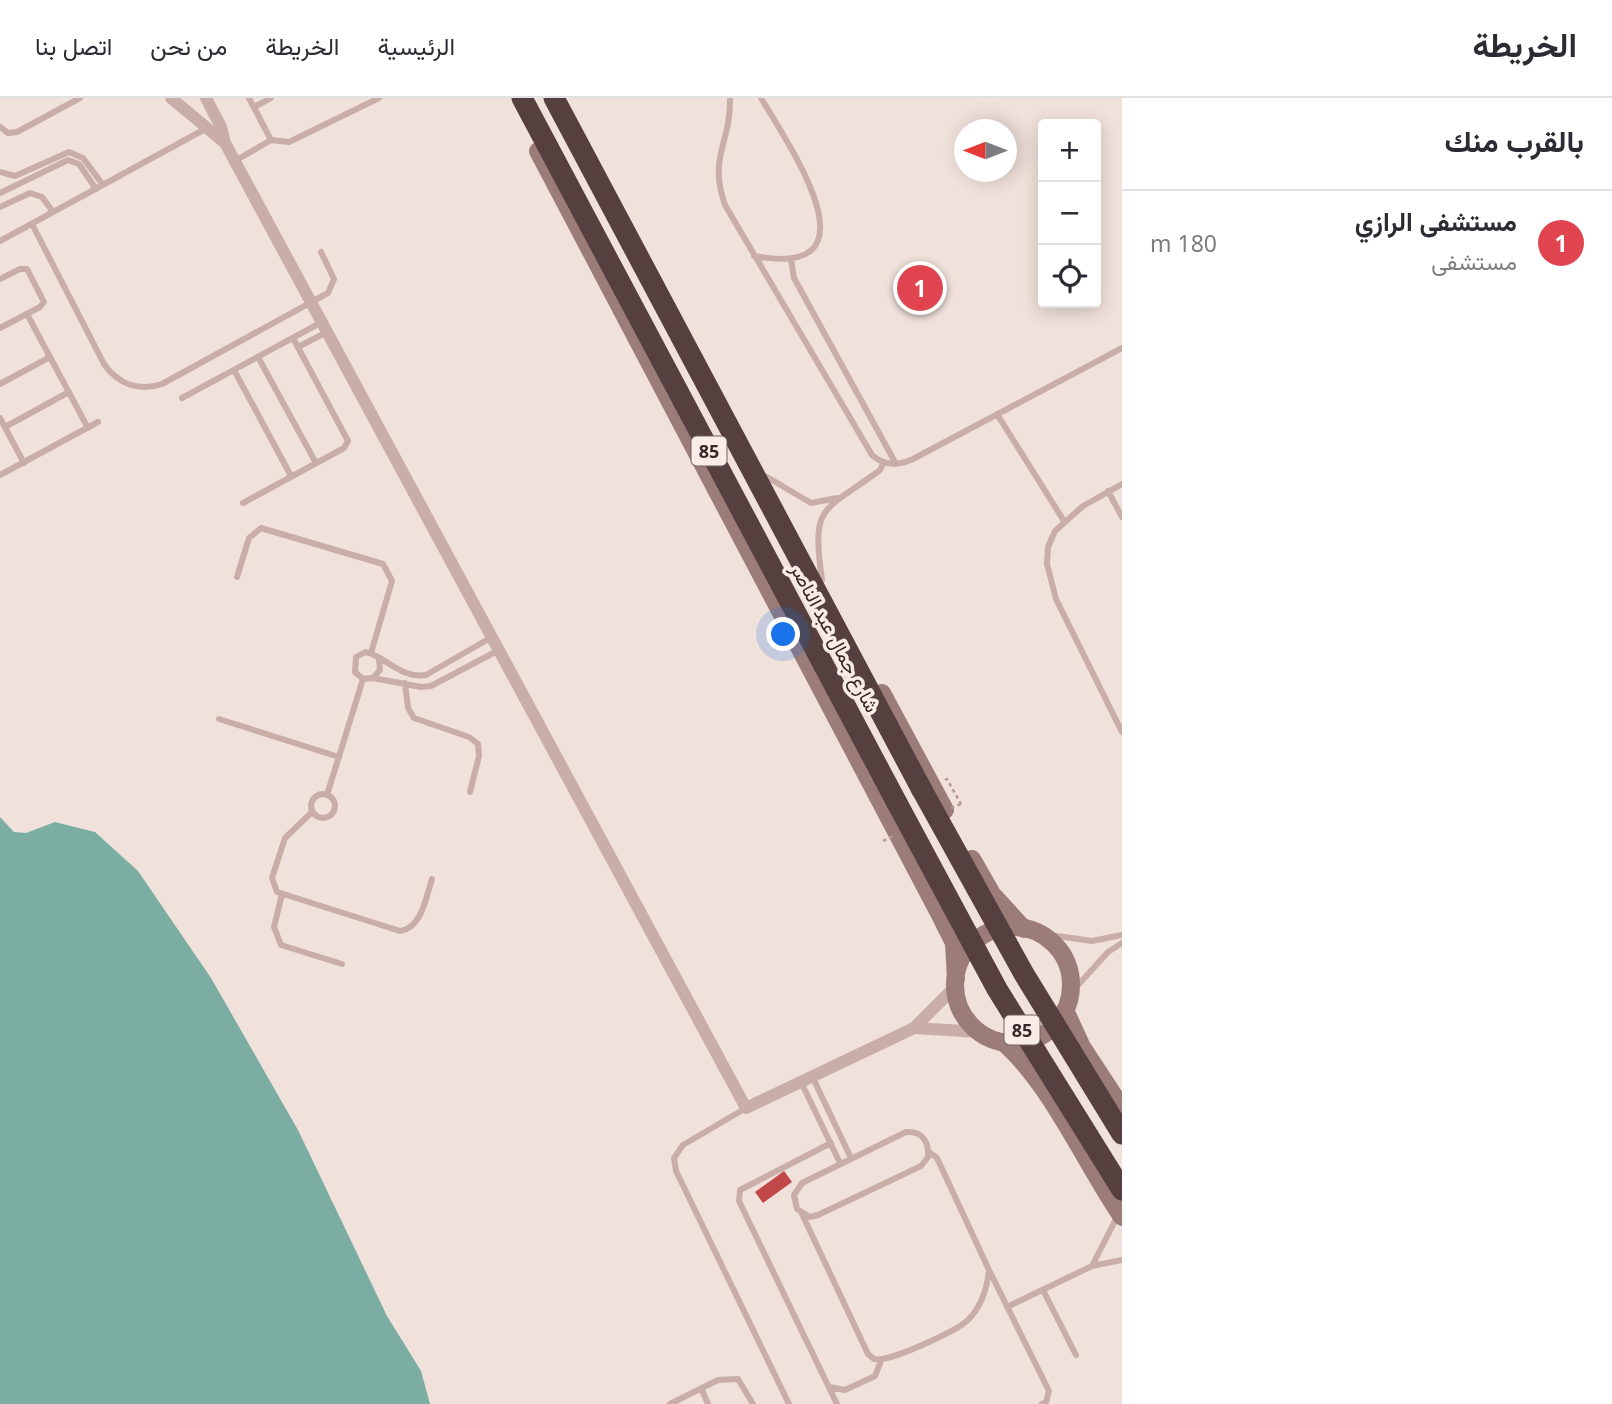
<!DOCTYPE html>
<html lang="ar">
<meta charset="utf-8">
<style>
:root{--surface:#fff;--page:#f7f7f7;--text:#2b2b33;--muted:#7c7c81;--line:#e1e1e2;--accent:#7c3aed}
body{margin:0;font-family:"Noto Sans",Vazirmatn,sans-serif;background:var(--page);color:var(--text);direction:rtl}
.controls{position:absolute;right:21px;top:21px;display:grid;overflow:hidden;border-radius:7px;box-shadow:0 4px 18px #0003}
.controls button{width:63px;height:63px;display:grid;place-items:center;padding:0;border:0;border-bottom:2px solid var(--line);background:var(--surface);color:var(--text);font:35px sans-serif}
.compass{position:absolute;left:954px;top:21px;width:63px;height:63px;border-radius:50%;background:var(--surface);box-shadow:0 4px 18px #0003;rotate:270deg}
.you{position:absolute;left:784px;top:537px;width:24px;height:24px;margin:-18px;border:5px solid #fff;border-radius:50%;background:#1a73e8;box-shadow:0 0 0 10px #1a73e833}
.badge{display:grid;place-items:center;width:46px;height:46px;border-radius:50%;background:var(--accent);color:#fff;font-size:23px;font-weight:700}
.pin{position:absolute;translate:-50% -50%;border:4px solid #fff;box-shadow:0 2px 7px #0006}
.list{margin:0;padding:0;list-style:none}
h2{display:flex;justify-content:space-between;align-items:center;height:91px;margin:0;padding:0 28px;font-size:30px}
h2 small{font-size:23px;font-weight:400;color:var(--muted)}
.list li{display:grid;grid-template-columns:46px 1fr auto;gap:21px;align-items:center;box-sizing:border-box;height:105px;padding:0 28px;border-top:2px solid var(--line)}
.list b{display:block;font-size:26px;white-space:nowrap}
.list p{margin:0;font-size:23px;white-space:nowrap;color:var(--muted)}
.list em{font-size:23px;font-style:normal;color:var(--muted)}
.icon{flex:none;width:38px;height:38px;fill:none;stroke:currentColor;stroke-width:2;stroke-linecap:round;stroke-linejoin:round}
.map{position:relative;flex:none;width:1122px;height:1306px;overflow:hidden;direction:ltr}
header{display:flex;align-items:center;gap:42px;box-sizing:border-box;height:98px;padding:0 35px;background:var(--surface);border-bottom:2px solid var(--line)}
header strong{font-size:33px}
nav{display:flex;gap:38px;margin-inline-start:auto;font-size:24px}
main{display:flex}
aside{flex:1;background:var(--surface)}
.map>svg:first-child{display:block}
.water{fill:#7bada2}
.building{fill:#c24749}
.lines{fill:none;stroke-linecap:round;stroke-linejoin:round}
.path{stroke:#b49791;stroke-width:2.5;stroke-dasharray:3.5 3.5;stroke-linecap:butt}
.lane{stroke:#c8aea7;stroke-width:6}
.street{stroke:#c8aea7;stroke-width:12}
.secondary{stroke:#9c7c79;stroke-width:18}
.highway{stroke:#56403f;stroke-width:21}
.path-bridge{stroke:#b49791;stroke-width:2.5;stroke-dasharray:3.5 3.5;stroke-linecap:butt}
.highway-bridge{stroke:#56403f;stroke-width:21}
.labels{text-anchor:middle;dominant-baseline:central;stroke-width:7;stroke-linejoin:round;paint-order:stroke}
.shield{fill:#f9ece7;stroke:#706361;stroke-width:2}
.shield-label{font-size:18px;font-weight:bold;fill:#352827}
.street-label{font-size:19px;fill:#352827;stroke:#f9ece7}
</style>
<header>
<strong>الخريطة</strong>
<nav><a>الرئيسية</a><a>الخريطة</a><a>من نحن</a><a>اتصل بنا</a></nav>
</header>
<main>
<aside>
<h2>بالقرب منك<small></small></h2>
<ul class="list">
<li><span class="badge" style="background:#e0444e">1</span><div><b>مستشفى الرازي</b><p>مستشفى</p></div><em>180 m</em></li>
</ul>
</aside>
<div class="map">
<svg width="1122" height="1306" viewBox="0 0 1122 1306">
<rect width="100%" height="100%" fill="#f1e1db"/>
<path class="water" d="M0,719L14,734L26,735L55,724L95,734L138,773L211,880L298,1032L387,1218L421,1273L430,1306H0Z"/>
<path class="building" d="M784,1073L792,1084L763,1105L755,1094Z"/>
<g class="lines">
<path class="path" d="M945,682L947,681L961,706"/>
<path class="lane" d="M249,0L271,42L289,44L379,0
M730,0C731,46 708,58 725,107L872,357C884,368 898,368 913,361L1122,250
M254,9L271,0
M0,29L8,35L17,34L80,0
M235,63L271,42
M0,74L15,78L69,54L83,60L103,87
M0,95L68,62L79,66L96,91
M0,109L30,95L42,99L53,114
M32,126L104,266C118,286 139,294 162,286L328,195L334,181L321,154
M0,143L207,30
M754,158C882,182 790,49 761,0
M791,162L794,180L896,366
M0,181L20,171H27L44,204L40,209L0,230
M27,216L88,330
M298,249L327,234
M258,259L316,365
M234,272L291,378
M0,286L50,259
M182,300L322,224
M997,316L1064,423
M0,320L24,365
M5,329L69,294
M0,377L98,324
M767,379L811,405L837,400
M1122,386L1083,408L1055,433L1048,449L1047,466L1056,501L1122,634
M1108,393L1122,419
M243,405L344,350L348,343L293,240
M237,479L249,440L261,430L383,466L392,483L371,555
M822,482C811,404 823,415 880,372L884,364
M379,561L380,572L373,580L363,581L355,574L356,559L365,554C385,557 399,581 426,577L492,539
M373,580L421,589L431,588L499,552
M405,585L408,610L414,620L469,639L478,646L479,658L470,694
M219,621L339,659
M311 708a12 12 0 1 1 24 0a12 12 0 1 1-24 0Z
M327,697L363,581
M312,714L285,740L272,780L277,794L400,833C422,830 426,799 432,781
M282,796L274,829L281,847L342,866
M1037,835L1092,843L1122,837
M1069,897L1108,854L1122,845
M812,978L851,1060
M801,984L840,1065
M746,1010L683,1047L674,1060L676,1073L789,1306
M906,1034C922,1033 929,1043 928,1059L921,1068L818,1117L810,1119L797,1111L794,1097L802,1085Z
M831,1045L740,1092L739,1103L837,1306
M802,1116L868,1256L874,1261C888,1265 957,1233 968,1222C982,1208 987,1191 989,1172L937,1060L928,1053
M1092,1168L1118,1117
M990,1174L1049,1293L1046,1304L1042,1306
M1043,1192L1076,1257
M1007,1209L1092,1168L1122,1162
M829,1289L845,1292L875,1278L881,1263
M701,1290L708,1306
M670,1306L718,1282L738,1281L753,1306"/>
<path class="street" d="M171,0L225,45L746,1010L914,930L955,889
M206,0L221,29L225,45
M914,930L980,934"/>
<path class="secondary" d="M538,53L939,815L954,845L956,881
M882,595L945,712
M972,761L992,796L1024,831
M955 887a58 58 0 1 1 116 0a58 58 0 1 1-116 0Z
M1065,912L1082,949L1122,1010
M1003,944C1051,986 1085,1065 1122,1119"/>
<path class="highway" d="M522,0L897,705
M554,0L922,692"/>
<path class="path-bridge" d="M951,710L961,706
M883,743L895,737"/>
<path class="highway-bridge" d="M922,692L1024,876L1122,1036
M897,705L997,891L1122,1092"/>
</g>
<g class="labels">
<g class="shield">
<rect x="691.5" y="338.5" width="35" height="29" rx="5"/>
<rect x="1004.5" y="917.5" width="35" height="29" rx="5"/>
</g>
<g class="shield-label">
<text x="709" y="353">85</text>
<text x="1022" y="932">85</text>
</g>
<g class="street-label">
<text transform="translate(835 540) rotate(62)">شارع جمال عبد الناصر</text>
</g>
</g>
</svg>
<div class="controls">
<button>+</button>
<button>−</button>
<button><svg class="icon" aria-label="locate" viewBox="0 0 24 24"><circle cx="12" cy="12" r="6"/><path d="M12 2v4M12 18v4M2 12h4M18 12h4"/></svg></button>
</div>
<svg class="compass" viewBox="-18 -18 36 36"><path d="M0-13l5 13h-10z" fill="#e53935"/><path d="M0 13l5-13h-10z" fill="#7c7c81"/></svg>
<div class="you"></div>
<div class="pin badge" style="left:920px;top:190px;background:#e0444e">1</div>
</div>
</main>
